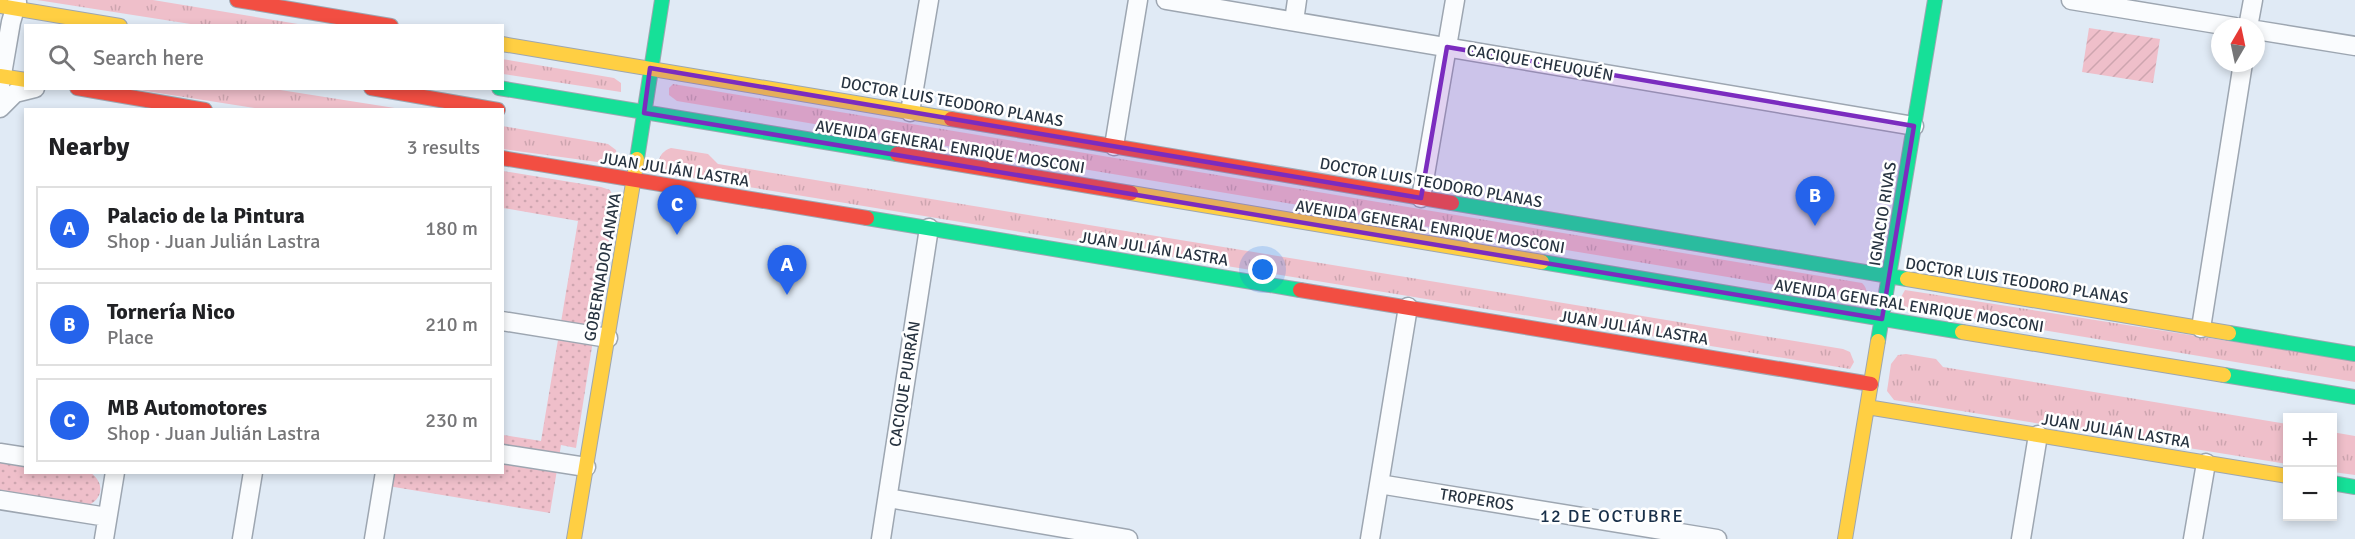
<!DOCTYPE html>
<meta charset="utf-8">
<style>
:root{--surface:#fff;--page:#f6f6f6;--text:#202124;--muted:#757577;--line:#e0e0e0;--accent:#2563eb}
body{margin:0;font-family:Signika,sans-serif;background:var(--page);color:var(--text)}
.controls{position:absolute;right:18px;bottom:18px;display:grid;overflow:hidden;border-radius:0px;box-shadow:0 3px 9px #0003}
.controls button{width:54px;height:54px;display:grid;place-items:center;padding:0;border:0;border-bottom:2px solid var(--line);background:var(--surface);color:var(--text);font:30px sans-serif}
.compass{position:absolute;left:2211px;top:18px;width:54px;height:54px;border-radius:50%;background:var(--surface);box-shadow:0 3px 9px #0003;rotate:9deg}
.you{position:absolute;left:1263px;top:270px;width:21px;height:21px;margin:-15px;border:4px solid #fff;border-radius:50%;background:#1a73e8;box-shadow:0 0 0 9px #1a73e833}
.badge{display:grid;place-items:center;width:39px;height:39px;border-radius:50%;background:var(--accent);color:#fff;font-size:20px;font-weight:700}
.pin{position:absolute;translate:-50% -50px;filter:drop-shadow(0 2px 3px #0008)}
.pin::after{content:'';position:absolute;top:32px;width:21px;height:18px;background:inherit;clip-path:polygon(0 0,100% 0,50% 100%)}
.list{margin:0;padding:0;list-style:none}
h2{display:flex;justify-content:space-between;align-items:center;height:78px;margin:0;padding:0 24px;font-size:26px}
h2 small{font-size:20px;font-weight:400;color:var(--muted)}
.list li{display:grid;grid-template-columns:39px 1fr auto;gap:18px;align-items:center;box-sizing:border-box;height:84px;margin:0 12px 12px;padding:0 12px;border:2px solid var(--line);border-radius:0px}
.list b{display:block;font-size:22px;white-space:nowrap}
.list p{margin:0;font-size:20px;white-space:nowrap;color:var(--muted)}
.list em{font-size:20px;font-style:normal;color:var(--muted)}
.icon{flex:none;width:33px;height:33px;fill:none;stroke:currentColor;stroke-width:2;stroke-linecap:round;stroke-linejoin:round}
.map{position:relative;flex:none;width:2355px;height:539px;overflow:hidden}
.search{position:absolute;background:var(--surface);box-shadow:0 3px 9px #0003;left:24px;top:24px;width:480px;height:66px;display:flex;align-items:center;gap:15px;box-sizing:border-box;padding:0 21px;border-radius:0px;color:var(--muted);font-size:22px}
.panel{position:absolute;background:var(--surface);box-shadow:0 3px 9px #0003;left:24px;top:108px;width:480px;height:366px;border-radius:0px}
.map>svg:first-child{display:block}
.grass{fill:url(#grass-tufts)}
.park{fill:url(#park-dots)}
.garden{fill:url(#garden-furrows)}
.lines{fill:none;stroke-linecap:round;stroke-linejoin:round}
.street-casing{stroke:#9da6b1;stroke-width:21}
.fast-casing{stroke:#9da6b1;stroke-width:16}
.slow-casing{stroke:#9da6b1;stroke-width:16}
.jam-casing{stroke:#9da6b1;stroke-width:16}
.street{stroke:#fafcfe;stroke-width:18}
.fast{stroke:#16e098;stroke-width:14}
.slow{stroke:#ffcf43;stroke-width:14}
.jam{stroke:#f24e42;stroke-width:14}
.marked{fill:#7b2cbf;fill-opacity:0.2;stroke:#7b2cbf;stroke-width:4.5;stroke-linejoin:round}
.labels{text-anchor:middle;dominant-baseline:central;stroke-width:5;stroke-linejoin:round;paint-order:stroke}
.street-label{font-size:16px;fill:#273340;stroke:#fff}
.neighbourhood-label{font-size:18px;letter-spacing:1.5px;fill:#19304a;stroke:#fff}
</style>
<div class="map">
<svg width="2355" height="539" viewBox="0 0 2355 539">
<defs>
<pattern id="grass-tufts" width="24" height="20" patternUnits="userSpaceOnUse" patternTransform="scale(1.5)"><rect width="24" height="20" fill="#efbfca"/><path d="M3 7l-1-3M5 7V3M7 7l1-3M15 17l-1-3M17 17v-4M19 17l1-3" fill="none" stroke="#cda5af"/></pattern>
<pattern id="park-dots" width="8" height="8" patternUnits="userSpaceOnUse" patternTransform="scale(1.5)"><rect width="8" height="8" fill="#efbfca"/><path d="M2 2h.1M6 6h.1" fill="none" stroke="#cda5af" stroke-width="1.8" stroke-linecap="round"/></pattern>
<pattern id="garden-furrows" width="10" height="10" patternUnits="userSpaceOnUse" patternTransform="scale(1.5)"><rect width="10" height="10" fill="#efbfca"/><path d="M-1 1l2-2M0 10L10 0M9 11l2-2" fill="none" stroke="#cda5af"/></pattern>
</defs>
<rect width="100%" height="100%" fill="#e0eaf5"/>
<path class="grass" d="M37,0H153L304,25H197Z
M502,59L614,78L621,83V92L503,74Z
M673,84L1862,283C1867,288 1868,293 1865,300L677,101L669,95V88Z
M133,89H274L401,109H261Z
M502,126L608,144L616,150L617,158L612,164L503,149Z
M671,148L708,154L718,164L1843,349L1850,352L1854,362L1850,369L664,173C655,163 659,152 671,148Z
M1905,290L2355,361V382L1905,307L1900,299Z
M1906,354L1936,359L1943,367L2287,424V464L1894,400L1887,391L1891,364L1898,355Z
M2332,432L2355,436V475L2333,472Z"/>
<path class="park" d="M503,171L601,187L610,190L615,201L576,448L561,445L550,513L376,484L378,473L502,472L503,435L541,441L578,221L503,208Z
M0,458L25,461L26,472L91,473C106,484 102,501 86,506L0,494Z"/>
<path class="garden" d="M2089,28L2160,39L2153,83L2082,72Z"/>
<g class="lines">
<defs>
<path id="street" d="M1166,0L1914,126
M2071,0L2235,27
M1294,21L1297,0
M2248,27L2253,0
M2256,30L2355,46
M0,86L11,22L17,2
M0,108L15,93L35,88
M910,112L929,0
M1114,146L1138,0
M1421,198L1455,0
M502,321L608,338
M2201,328L2243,63
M0,453L26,457
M502,454L586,467
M1379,484L1717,539
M888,498L1128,539
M0,500L107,517
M104,539L115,472
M242,539L253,472
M374,539L385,472
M881,539L929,228
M1370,539L1408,307
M2021,539L2038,435
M2193,539L2206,463"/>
<path id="fast" d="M499,88L897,154
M637,159L662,0
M1452,203L1907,279
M867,218L1300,290
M1542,262L1962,332
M2229,333L2355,354
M1878,341L1935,0
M2224,375L2355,397
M2332,483L2355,487"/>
<path id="slow" d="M0,6L120,26
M502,44L951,119
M0,76L26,80
M1131,193L1542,262
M1907,279L2229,333
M1962,332L2224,375
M1867,407L2288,476
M574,539L637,159
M1845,539L1878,341"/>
<path id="jam" d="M237,0L391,26
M77,88L205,110
M371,88L498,110
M951,119L1452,203
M897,154L1131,193
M502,158L867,218
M1300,290L1871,384"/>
</defs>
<use href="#street" class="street-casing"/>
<use href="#fast" class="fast-casing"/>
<use href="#slow" class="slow-casing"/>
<use href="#jam" class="jam-casing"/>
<use href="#street" class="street"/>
<use href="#fast" class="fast"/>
<use href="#slow" class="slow"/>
<use href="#jam" class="jam"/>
</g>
<path class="marked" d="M1447,47L1914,126L1882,319L644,113L650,68L1421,198Z"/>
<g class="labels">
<g class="street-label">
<text transform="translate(1540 63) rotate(10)">CACIQUE CHEUQUÉN</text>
<text transform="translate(952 102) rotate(10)">DOCTOR LUIS TEODORO PLANAS</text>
<text transform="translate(950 147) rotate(9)">AVENIDA GENERAL ENRIQUE MOSCONI</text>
<text transform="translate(675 170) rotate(9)">JUAN JULIÁN LASTRA</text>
<text transform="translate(1431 183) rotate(10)">DOCTOR LUIS TEODORO PLANAS</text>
<text transform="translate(1883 214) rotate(-81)">IGNACIO RIVAS</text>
<text transform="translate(1430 227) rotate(9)">AVENIDA GENERAL ENRIQUE MOSCONI</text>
<text transform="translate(1154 249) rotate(9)">JUAN JULIÁN LASTRA</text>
<text transform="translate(603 267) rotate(-80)">GOBERNADOR ANAYA</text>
<text transform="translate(2017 281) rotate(9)">DOCTOR LUIS TEODORO PLANAS</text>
<text transform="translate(1909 306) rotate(9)">AVENIDA GENERAL ENRIQUE MOSCONI</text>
<text transform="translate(1634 328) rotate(9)">JUAN JULIÁN LASTRA</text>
<text transform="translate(905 384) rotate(-81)">CACIQUE PURRÁN</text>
<text transform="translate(2116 431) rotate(9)">JUAN JULIÁN LASTRA</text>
<text transform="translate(1477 500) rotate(9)">TROPEROS</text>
</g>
<g class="neighbourhood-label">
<text x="1612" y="516">12 DE OCTUBRE</text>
</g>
</g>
</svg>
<div class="controls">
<button>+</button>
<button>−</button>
</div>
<svg class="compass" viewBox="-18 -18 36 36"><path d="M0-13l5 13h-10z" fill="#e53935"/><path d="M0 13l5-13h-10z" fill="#757577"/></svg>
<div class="you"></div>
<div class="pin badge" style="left:787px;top:295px">A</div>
<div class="pin badge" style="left:1815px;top:226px">B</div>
<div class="pin badge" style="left:677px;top:235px">C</div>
<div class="search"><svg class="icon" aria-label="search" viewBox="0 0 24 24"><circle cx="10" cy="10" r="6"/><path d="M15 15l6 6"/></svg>Search here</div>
<section class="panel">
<h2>Nearby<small>3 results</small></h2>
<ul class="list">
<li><span class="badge">A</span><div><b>Palacio de la Pintura</b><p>Shop · Juan Julián Lastra</p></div><em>180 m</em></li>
<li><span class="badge">B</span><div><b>Tornería Nico</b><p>Place</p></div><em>210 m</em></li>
<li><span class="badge">C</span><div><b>MB Automotores</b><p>Shop · Juan Julián Lastra</p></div><em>230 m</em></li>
</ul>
</section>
</div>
